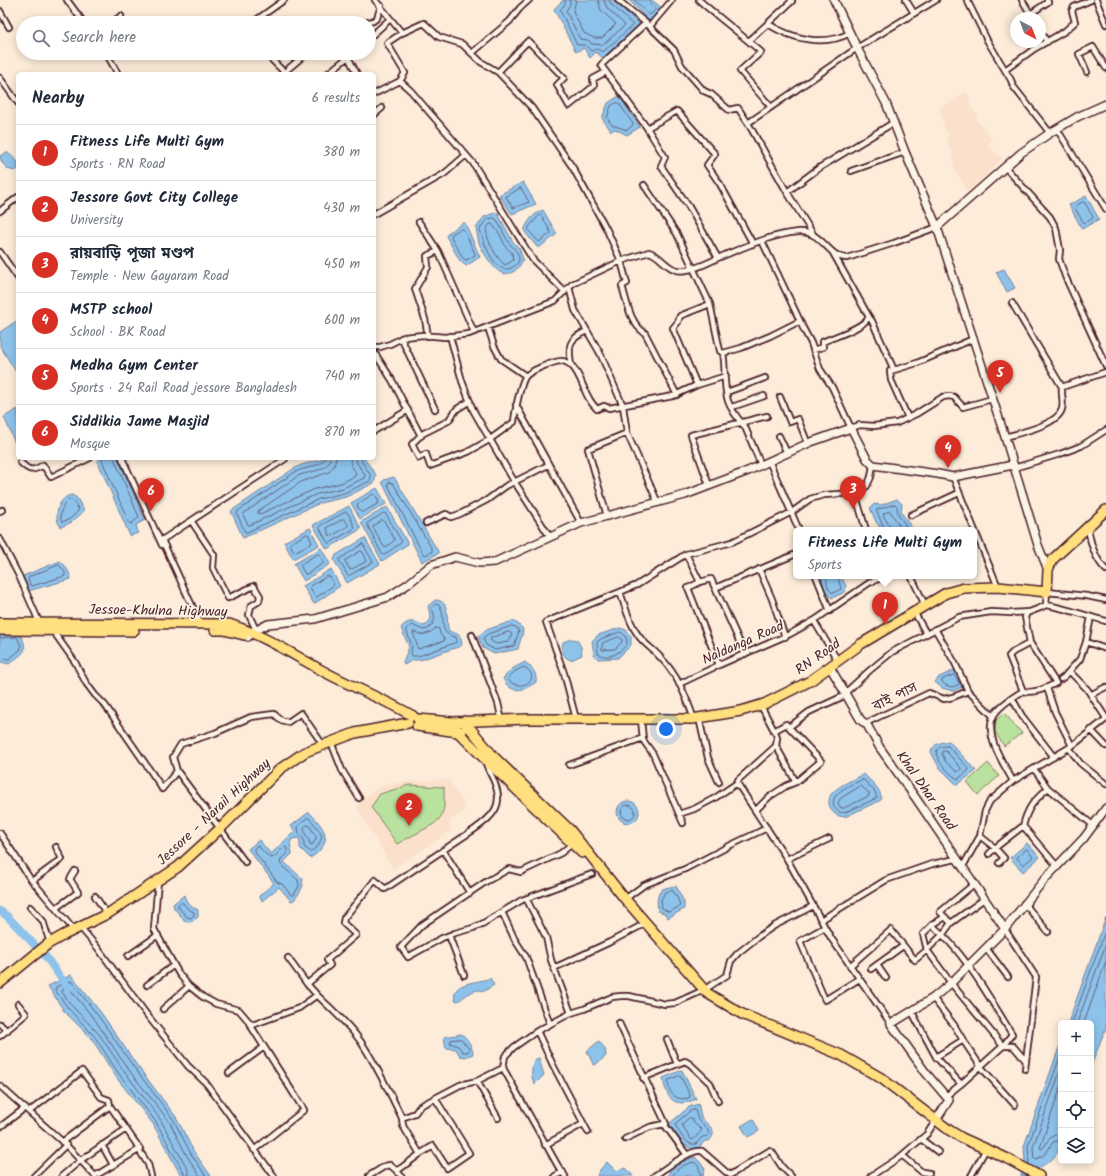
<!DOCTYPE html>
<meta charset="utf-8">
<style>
:root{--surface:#fff;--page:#f2f2f3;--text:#1f2937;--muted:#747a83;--line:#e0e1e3;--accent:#d93025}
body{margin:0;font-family:Kalam,"Noto Sans Bengali",sans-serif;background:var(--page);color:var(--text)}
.controls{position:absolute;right:12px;bottom:12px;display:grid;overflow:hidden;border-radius:6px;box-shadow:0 2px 10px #0003}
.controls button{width:36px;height:36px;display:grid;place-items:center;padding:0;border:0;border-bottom:1px solid var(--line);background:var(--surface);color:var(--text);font:20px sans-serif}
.compass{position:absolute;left:1010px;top:12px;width:36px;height:36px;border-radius:50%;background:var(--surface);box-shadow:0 2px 10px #0003;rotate:138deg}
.you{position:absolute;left:666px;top:729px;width:14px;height:14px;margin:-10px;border:3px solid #fff;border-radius:50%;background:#1a73e8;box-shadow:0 0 0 6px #1a73e833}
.badge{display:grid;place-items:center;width:26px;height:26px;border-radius:50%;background:var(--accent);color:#fff;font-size:13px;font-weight:700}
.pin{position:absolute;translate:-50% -33px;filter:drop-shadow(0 1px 2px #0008)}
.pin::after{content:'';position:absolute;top:21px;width:14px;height:12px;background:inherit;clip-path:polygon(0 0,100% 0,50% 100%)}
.popup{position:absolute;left:793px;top:527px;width:184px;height:52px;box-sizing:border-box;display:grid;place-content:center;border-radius:6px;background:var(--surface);filter:drop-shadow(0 1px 3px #0005);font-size:13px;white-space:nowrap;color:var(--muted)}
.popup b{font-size:15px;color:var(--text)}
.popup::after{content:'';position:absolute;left:50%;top:100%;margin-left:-8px;border:8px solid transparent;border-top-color:var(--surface)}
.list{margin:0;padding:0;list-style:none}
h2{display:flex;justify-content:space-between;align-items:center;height:52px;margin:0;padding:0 16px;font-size:17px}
h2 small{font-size:13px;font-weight:400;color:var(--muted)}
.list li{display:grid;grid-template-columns:26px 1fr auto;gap:12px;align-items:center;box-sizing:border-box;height:56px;padding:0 16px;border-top:1px solid var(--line)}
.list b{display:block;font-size:15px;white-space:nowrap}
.list p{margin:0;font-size:13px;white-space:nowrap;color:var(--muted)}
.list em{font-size:13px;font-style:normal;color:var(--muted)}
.icon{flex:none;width:22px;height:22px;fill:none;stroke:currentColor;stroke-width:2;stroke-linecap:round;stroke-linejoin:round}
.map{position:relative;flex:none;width:1106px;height:1176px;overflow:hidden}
.search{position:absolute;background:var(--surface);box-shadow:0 2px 10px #0003;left:16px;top:16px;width:360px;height:44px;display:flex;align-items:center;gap:10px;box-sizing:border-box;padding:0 14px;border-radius:22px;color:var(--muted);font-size:15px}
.panel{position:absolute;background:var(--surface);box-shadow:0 2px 10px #0003;left:16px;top:72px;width:360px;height:388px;border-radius:6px}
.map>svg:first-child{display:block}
.built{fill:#fbe1cb}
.green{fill:#b9e29e;stroke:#828064}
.water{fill:#8dc3eb;stroke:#72819e}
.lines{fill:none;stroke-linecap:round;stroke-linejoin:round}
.shore{stroke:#656178;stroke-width:1}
.river{stroke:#8dc3eb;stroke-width:8}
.street-casing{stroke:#4a1f2b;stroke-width:8}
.secondary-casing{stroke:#4a1f2b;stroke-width:10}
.highway-casing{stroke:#4a1f2b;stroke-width:12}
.street{stroke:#fcf5e5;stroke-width:4.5}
.secondary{stroke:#fcf5e5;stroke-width:7}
.highway{stroke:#ffdf80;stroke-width:9}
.labels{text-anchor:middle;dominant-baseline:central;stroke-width:3.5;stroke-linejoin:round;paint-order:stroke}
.street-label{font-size:14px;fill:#4a1f2b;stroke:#fcf5e5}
</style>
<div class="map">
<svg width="1106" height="1176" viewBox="0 0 1106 1176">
<rect width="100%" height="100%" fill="#fcecd9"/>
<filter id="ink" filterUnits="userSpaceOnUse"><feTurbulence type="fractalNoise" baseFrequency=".025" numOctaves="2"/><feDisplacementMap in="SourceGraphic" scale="8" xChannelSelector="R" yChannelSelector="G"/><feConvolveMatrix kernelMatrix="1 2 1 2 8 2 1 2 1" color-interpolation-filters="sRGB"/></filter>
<g filter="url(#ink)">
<path class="built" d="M967,93L972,109L977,115V120L992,138L987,146L1003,159L968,192L964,187L965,185L954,171L953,154L946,139L949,136L945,130L939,109L963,94Z
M449,779L466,809L450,821L452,830L393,869L357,808L359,802L378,788L401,782Z"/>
<path class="green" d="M1004,713L1022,733L1004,746L995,732L996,720Z
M988,763L999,776L978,795L967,782Z
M409,785L444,787C444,801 447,814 434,824L397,844L371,807L380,794Z"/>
<path class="water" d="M563,0H612L640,24L603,58L596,52L590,58L584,48L576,52L554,9Z
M629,0H652L662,8L650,22Z
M619,96L640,127L627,135L615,129L611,131L602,118L608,103Z
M7,152L18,162L17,170C9,173 1,164 0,156Z
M523,182L536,204L512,214L499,195Z
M1086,196L1099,219L1082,229L1069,205Z
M543,210L557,234L540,247H537L524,231C527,222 534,213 543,210Z
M497,212L513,242L519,248L523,259C520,266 517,270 511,273C510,273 505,274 505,274C496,274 482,251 479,243C478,238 477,233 476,228L484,217Z
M463,223H465L480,257L466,266L460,261L446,236L449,232Z
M1004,269L1015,288L1007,292L996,272Z
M18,320V375L0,346V332Z
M18,409V450L4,417Z
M101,458H118L145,520L136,525L138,533L130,536L97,460Z
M327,458H364L376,475L374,483L346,497L320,503L243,538L231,511L293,469L301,465Z
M394,477L439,553L422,562L382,482L384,480Z
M377,488L386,504L360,519L351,503Z
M72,495L77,498L84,511L72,522L61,527C52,517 59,496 72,495Z
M897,499L902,504L901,512L911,526V530H882L876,522L870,508L874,504L881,505Z
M349,506L361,529L327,549L313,525Z
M387,507L408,544L382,561L361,522Z
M310,528L319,545L293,559L284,542Z
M365,538L380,564L347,583L334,560L336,555Z
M321,548L330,564L304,581L294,564Z
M60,561C66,566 69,571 71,579L28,591L23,576Z
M331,569L340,586L314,604L303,586Z
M824,576H841L846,586L845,592L832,598C825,593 823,587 822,578Z
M435,600C452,600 445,622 449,631C458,635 460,632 462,644L461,646L420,660H413L404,665L403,662L409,647L401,628C407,620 415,620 423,626L426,625L431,619L428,606Z
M513,621L518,624L523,629C523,636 519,642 518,649L494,654L483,648L478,636L486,630Z
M620,628L626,630L631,637V645L618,658L598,659L594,655L592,641L598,635Z
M20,633C29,653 25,651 9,664L1,662L0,657V635Z
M571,639L577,640L581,647L582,655L571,660C562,657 561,651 563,642Z
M525,662C532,668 537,672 536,682C524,691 510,695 503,678L512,669Z
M955,670L959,675L965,686L953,691L942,688L935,682L939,677Z
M949,741L976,771L957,785L939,767L931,752C934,743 940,743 949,741Z
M864,774C871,782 882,789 881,800L847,816C833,820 823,802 833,792C842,784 854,779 864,774Z
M617 812a11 11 0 1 1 22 0a11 11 0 1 1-22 0Z
M309,812C319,823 333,835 320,850C317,853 314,856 310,858L300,848V842L299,838L292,839L290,843L292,854L284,862L303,879L302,883L303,885L300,892L294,900L291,901L279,887L262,901L259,896L274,883L248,849L259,840L271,854L295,831L291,826Z
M1027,843L1040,857L1023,872L1010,858Z
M676,886L684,902V909L668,918L664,913L658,911C657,904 656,893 663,889C666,887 672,887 676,886Z
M184,895C186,903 191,906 198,910V917L191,922L185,921L174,908L173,904Z
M1106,917V1027L1091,1066V1023H1068Z
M71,975L102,1014L136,1064L176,1117L194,1152L211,1176H181L153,1124L116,1077L92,1039L64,1011L48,986Z
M490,978L494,985L483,992L481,990C471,990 466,996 458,1001L455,1000C450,981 480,983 490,978Z
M462,1034C468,1040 472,1045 473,1054L465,1057L460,1056L456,1049L446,1048L444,1037Z
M599,1041L605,1049L606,1056L595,1065L593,1064L587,1051Z
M1061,1042V1144C1054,1162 1051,1159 1038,1169L1035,1176H1021L1025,1163L1024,1146Z
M539,1058L544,1075L535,1084C530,1077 531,1065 536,1059Z
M682,1070L696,1099C675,1109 666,1099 663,1078Z
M698,1104C700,1108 700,1114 701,1117C704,1124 721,1129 709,1141H705L697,1149C682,1149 677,1135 669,1124L689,1107Z
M753,1119L759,1131L748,1137L741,1126Z
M695,1157L700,1162L705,1169L703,1176H669V1171L684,1161Z
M607,1162L616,1171L626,1168L633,1176H597L599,1171Z"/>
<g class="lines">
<path class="shore" d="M565,0V4L560,10L577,45H585L591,51L597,49L603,52L633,25L611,4L609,0
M570,0V4L566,11L580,39L588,40L592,44L603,45L625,25L607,8L604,0
M576,0L573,12L584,33L594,38H602L616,24L601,10L598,0
M634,0L650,15L656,9L651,4L650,0
M616,103H619L633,124L632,126L627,130L612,125L607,118L611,106Z
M521,188L529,202L513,208L506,197Z
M1083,202L1085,203L1093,217L1092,219L1084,223L1083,222L1075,208L1076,206Z
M540,215L542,216L551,233L539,242L528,230L530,226Z
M494,218L496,219C501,227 504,235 509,243C513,248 519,252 519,259C519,263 515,266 511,268C495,276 483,241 480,229L486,220Z
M492,224L499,233L506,247L512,253L513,260L509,263L505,265C495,256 488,242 486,230L489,225Z
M461,229L464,230L475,254L474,256L466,260L463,258L451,237L452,234Z
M101,458L129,523L131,524L139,517L114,458
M325,458C323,466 303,468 295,472L238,511L237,514L245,532H247L319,499L344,493L370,481L371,476L362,462L361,458
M330,458C329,472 308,471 298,476L244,513L243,515L248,525H250L317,494L343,488L364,478L365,475L357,463L356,458
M336,458L334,466L329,472L301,482L258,511V513L260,514L315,489L341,483L355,476L356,473L351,465L350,458
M389,482L393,483L432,549V552L425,555L423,554L388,485Z
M374,494L376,495L379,503L363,512H361L357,506L358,504Z
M69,499L74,501L79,510L70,519L62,522C58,516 63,503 69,499Z
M346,512L348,513L355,528L330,543H328L320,529V526Z
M384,513L386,514L402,542L384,555L382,554L367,524Z
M344,519L348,524V526L332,536L329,535L327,528Z
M382,520L384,521L395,540L386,547H384L373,527Z
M885,530L876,510L895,504L897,506C897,519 905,519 907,530
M890,530L889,525L883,515L884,513L890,511L902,530
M307,534L309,535L312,543L294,552L290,544Z
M363,544L373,562L348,576L339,560Z
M361,551L363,552L367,561L350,570L345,561Z
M318,554L320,555L324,563L307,574H305L300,565Z
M59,565L65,572V576L32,586L30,585L28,579L29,577Z
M328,576L330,577L334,585L317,597H315L310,587Z
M827,576C826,582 827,590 833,593L841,589L838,576
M436,604L440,606C447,621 437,634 456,637L457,642L419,656H412L411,654L412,646L406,629L412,625L423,630L428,629L432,625L435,618L432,608Z
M512,626L516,627L519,631L514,646L495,650L486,645L483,638L488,634Z
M436,628L439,629L440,634L444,639V641L418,649L413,632H415C423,637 429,634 436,628Z
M509,632L512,634L509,642L496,644L490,640L491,638Z
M620,632C626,634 627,639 627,644C620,653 609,660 598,654L597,642L601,639Z
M619,637L622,639V642L615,649L602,650V645L603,643Z
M0,638L17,637L21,646L20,650L9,659L0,658
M524,667C542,676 525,693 509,681L508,678L514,672Z
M954,675L959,683L958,685C952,688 947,687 942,682V680Z
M948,746L969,769L968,771L958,779C948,774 921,745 948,746Z
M943,751H946L961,768V770L957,772L946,762L942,754Z
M862,780H864L875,792L877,798L846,812C837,815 830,805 835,797C840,789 854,783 862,780Z
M861,786L869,793V796L844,808H841L838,803L840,799Z
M621 812a7 7 0 1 1 14 0a7 7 0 1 1-14 0Z
M307,818H309C314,824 320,830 322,837L318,846L311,852L304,847C304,841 304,837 299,834L298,827Z
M307,825H309L316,836V839L312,845L310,844C309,838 303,833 304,828Z
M257,846L259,847L268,856L271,858L274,857L284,847L287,848V853L281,859L280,863L282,866L298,880L299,886L294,895H291L282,884L277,882L254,851V849Z
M1027,849L1033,857L1023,865L1017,858Z
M673,891L678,899L680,906L669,912L662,908L661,900L665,892Z
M181,903H183L188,909L194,912V915L191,918L187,917L178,907V905Z
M1072,1023L1106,929
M1077,1023L1106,944
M1084,1023L1106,961
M461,1039L469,1049L468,1052H463L458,1046L450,1043L451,1040Z
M1061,1069L1033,1147L1034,1159H1036C1048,1154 1046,1152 1053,1142L1061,1140
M679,1076L681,1077L690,1095L689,1098C676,1101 668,1094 668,1081Z
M1061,1086L1040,1148L1042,1149C1049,1142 1047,1135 1061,1134
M695,1110L698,1120L707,1128L709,1134L708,1136L702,1137L696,1144C686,1146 679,1132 675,1124L690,1111Z
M689,1118H692L695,1124L702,1130L693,1140L691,1139L682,1125Z
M1029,1164L1028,1146L1061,1054
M184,1176V1173L156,1122L119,1074L95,1037L68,1008L55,990L56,987L71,981L99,1017L133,1066L173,1119L191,1154L206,1176
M189,1176L188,1170L160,1119L124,1071L99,1034L71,1005L62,992L63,989L69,988L95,1020L128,1069L169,1121L187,1156L200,1176
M673,1176C675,1168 686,1164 694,1162C699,1165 700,1170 701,1176"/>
<path class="river" d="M0,911L7,916L46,957L68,988"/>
<defs>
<path id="street" d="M67,0L84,23
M375,0L402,33L424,23L439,37L462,44L481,62L498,72L532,108L573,168L606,228L621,261L627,283L622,286C627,302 630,324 645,333L677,395
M618,0L646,23
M699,0C719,18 741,34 761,52L740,71L771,107
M906,0L914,13
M967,0L987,40L1011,80L1013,86L1050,133
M1022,0L1033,18
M1096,0L1106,24
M0,11L9,27
M1030,14L1048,2L1047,0
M111,23L121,16
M255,23V21L284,0
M364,23L373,21L377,18L381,6
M768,24C792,39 824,47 850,33
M650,26L672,0
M1040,31L1047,42
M369,38L390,19
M749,41L792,1L791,0
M106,53L118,74
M265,53L284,72
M472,53L510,21L520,8L529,0
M1005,70L1034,49L1065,31L1075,22L1072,11L1074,7L1091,0
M498,72L528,41L564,78L557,85L569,106L594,86L593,79L606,72
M1087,72L1079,54L1093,47L1106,68
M282,74L307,53
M327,74L348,57L357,74
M0,78L18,103
M400,81L405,73L387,43L402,33
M374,94L400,81L411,91L473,163L533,260L565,292
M374,115L382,108
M748,123L738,108L729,110L711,94L704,91L682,66L674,50L646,23L601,65L647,128L677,111L715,154L707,165L720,184L753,244
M647,128L665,157L661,166L689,207L718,258
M1057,129L1106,209
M1005,167L1050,217L1056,228L1060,250L1059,259L1065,276L1106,366
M851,171L905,152
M644,185L677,234L710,304L720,351L723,353C726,368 723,386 728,401C731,410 739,420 745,427L761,465
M787,192L819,168L893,123
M0,211L18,197
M374,214L444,174L466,155
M419,222L438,251L474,332
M813,234L787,192L748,123L857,48L936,0
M762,241L800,321
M0,252L18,278
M569,287L575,310L600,353L623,406L627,433L658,503
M1012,303L1062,387
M869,317L872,321L894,370L890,371L891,380L908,418
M488,327L494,346L501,359L526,376
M428,336L425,319L415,289L428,267L427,256L438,251
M450,336L462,381L473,410L514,481L550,537
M401,338L435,409
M374,347H380L390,344L404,337L423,335L445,337L469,334L555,301L572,284L621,261L649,252C660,255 666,268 677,270C689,273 710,262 720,257C745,247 772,234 799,232C822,230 828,258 847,258L894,243L937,227
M813,350L823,347L822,342C834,337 863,328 869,317L833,253
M374,352L392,380L421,436
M723,353L741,348L770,336L800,321L803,328L811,343L820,369L832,387L851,428L860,425L874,426L897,423L916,414L943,397L949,396L954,397L963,407L992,399
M571,365C568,346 568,339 587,331
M894,370L917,363L973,339
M697,385L673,328L678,322L680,316L710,304
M727,392L765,378
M780,397L790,422L798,419L808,444
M470,401L457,409L448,421L422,434L412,444L419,458L426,454L430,466L468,452L489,440L514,422C515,411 520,386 525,377C529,371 554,361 562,361C565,361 570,364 572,366C584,379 583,396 597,409L604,406L609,408L673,396L697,385L726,376
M516,405L581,523
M732,407L764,396
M374,431L408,410
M779,436L787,453
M1005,437C1019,433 1058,425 1062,409C1064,402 1061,394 1062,387L1106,372
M122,458L162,545
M769,461L799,530
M20,462C29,471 32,472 43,465L51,477L90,458
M1014,468L1060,454L1081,446L1106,430
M953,477L998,587
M709,485L691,435L767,416
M855,493L866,530
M0,511L2,510
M911,515L959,493
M607,516L588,449L627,433
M192,522L214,555L213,568L228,598L254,586L260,596L259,601L251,606L249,615L256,630
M426,523L446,514L451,517L460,514L487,500L506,486L548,465
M1088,527C1090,542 1095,559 1106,570
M0,539L19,576L40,624
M686,554L700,582
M759,569L772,599L785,637
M816,576L830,611
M911,576L925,605
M715,588L796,554
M620,592L637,585L686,554L732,542L792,512L810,499L824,495L855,493L867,486L871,477L873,465
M1106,600L1087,596L1047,592L1046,605C1066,608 1086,616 1106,621
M914,612L926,633
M814,621L838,661
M200,623L162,540L285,459V458
M935,629L955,663L968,691
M53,631L75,662L86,683L95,695L105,705L158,782L162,789L177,771L245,862
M472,635L498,703L502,721
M1086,642L1106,649
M719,665L688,588L700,582L711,579L745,654
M1069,671L1087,689L1106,718
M1061,679L1064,677L1080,659L1086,642L1091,617
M679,684L719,665L790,634L815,620L869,583L885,576
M1047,688L1055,712L1072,746
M1023,691L1009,656L1013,652L1030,643L1025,617L1027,613L1040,608L1046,605
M845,693L869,671L892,652L959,617L991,612L1011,613L1029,612
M1092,694L1106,687
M1012,698L1022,716L1054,757
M761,706L776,734L777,738L776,746L738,780L737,783L787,859L831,938L891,1024
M699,718L708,758L719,782
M576,719L564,673L546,622L620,592C625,606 629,623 638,635C644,644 653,649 660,657C677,674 686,696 694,719
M641,719L643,740L653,754L659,768L683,823
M866,723L929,693L944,699L953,697L968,691L993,716
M789,727L809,712L846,695
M1091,730L1106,746
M331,742L342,770L359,798
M776,746L796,782
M1069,748L1080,763L1106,784
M569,765L643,738
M1034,769L1048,788C1034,801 1028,806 1023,826L1057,866
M177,771L173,757L181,744L215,733L251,717L274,714L281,720L288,722L301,713L323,745
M1013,781C1004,764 983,735 994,715C1000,705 1013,697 1023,691C1033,694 1047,688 1056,683L1030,643
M1048,788L1094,826
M756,810L769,797L786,786L796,782L821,761L786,724L774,731
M679,814L694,809L715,798L737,783
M0,833L29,877L74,930
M980,836L995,848L1023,826
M573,843L561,853L521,872L509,869L487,881L422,925L401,947L408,957L442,938L455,933L473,928L482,924L522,900L592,874
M443,850L470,893
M989,854L995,848L1004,858L999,863
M787,859L829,839
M962,868L980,836L985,811L990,801L1013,781L1072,746L1106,719
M158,880L154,929L179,974L189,986L203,997L216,1004L239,1010L251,1024H255L299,1008L317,995C333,1011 351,1026 363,1045C378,1068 390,1093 402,1118L415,1113L420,1106L460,1085L477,1081L503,1068
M32,881L62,859L56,847
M95,896L107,914
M625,899L644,885L685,869L731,845L767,828
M528,902L546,937L551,960L571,1013
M1024,903L1048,932
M30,907L43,921L50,943
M56,908L78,892L70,879L75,871
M502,912L515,940L526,957L550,1024
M821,920L886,880L932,864L956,859
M951,923L940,912L974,884
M932,925L945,917
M80,927L97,947L147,1015L188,1066L206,1083L274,1176
M825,927L800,941L825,1000L859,979
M1006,931L1036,977L1025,1069
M450,938L464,975
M986,948L1008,977
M927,950L923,934L932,925C966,954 988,996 1012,1034L1003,1046L961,1084
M927,950L943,934L951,923L984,899
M128,956L158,935
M288,958L307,984
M877,965L886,978
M850,966L891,930L915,960L927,950L951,983L1003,1046H1013L1026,1061
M554,968L610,942L646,923
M871,969L903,946
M147,985L174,965
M317,995L307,984L330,965L327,960L356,935L343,923L344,918L375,880L385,889L475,829C492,817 504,806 495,784C493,777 488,771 486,763
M933,998L954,1025L963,1040L936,1057
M163,1009L189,986
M912,1012L936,1057L961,1084L946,1096
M249,1023L304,1110L254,1150
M619,1023L666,1124
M0,1024L7,1031
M537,1031L553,1065L588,1132
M0,1036L26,1014L18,1004
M667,1039L677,1064
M963,1040L981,1067L1015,1105
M229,1073L264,1047
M643,1078L685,1061L690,1064L710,1083L718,1101
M477,1081L498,1118
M0,1086L66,1145L95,1176
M30,1111L82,1071L101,1097L109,1100L110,1106L62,1142
M0,1127L25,1108
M625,1139L650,1127L664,1124L687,1155
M921,1139L938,1152
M102,1145L112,1163
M545,1145L583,1124
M139,1150L148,1164L151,1176
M420,1154L433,1146L447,1168L469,1153L435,1098
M903,1156L922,1172L929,1173
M397,1171L401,1176
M34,1176L66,1145
M62,1176L81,1160L126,1129L110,1106
M95,1176L140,1149L126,1129
M369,1176L385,1166L390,1165L397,1171L420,1154L403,1126L402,1118
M555,1176L563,1172
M565,1176L558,1166L503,1068L505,1056L514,1047L537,1031L571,1013L584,1009L612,997L621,996H629L665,1004L675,1003L704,990L727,975L731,961L738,953L758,937L774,926L813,906
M654,1176C665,1169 690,1149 702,1151L726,1172L730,1175L769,1151L772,1152L782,1167L791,1176
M871,1176L900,1157L927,1134L936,1120
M971,1176L986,1149"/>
<path id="secondary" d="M834,0L857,48L886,103L905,152L937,227L1005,437L1038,545L1048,570
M937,227L1021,153L1050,133L1077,117L1106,104
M248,637L253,632L268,624L315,619L388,597L408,584L431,565L455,557L479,563L495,562L581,523L685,495L748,471L811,442L851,428L867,459L873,465L938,474L953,477L1013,465
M830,667L860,719L863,722L866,723L880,748L915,797L1005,929
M936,1120L949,1100L926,1073L891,1024L933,998L951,983L1005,929L1044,880L1084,838L1106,808"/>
<path id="highway" d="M0,623L229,624C263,635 292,654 323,671C352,687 384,699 413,716
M0,630L134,631
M215,630H224L244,635
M418,719L452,722L527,719H692L741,711L764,704L810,681L861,644L946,593L964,588L998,587L1047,592L1048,570L1052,560L1106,510
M464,721L494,757L570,830L625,899L707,993L742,1014L841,1055L881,1078L949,1130L962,1138L1006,1158L1039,1176
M452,722L458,732L486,760L582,853
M417,726L458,732L462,731
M0,983L48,944L64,935L109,913L178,867L223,826L280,769L305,752L355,733L408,723"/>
</defs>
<use href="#street" class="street-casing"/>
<use href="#secondary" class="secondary-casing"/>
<use href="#highway" class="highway-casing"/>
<use href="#street" class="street"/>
<use href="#secondary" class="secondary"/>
<use href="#highway" class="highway"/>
</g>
</g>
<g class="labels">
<g class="street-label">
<text transform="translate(158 611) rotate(1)">Jessoe-Khulna Highway</text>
<text transform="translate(743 643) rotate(-24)">Naldanga Road</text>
<text transform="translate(818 657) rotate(-35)">RN Road</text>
<text transform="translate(895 697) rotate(-26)">বাই পাস</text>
<text transform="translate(926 791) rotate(55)">Khal Dhar Road</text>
<text transform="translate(214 812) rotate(-43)">Jessore - Narail Highway</text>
</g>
</g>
</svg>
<div class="controls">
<button>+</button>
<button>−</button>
<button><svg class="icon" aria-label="locate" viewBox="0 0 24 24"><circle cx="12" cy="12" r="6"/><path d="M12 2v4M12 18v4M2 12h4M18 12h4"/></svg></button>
<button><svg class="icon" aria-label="layers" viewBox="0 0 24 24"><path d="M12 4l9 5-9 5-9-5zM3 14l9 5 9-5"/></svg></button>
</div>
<svg class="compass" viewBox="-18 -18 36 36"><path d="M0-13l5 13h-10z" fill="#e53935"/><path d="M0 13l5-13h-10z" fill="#747a83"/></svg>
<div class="you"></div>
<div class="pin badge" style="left:885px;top:625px">1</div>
<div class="popup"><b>Fitness Life Multi Gym</b>Sports</div>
<div class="pin badge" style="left:409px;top:826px">2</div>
<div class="pin badge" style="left:853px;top:509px">3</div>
<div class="pin badge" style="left:948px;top:468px">4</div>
<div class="pin badge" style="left:1000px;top:393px">5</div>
<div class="pin badge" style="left:151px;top:511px">6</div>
<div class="search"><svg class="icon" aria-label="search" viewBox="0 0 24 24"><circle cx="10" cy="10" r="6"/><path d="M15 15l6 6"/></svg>Search here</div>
<section class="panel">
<h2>Nearby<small>6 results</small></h2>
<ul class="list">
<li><span class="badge">1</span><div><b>Fitness Life Multi Gym</b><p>Sports · RN Road</p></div><em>380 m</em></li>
<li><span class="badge">2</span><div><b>Jessore Govt City College</b><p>University</p></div><em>430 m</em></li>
<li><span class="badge">3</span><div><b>রায়বাড়ি পূজা মণ্ডপ</b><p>Temple · New Gayaram Road</p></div><em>450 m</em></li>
<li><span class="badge">4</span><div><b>MSTP school</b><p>School · BK Road</p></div><em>600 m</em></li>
<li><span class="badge">5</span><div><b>Medha Gym Center</b><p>Sports · 24 Rail Road jessore Bangladesh</p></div><em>740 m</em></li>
<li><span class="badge">6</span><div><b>Siddikia Jame Masjid</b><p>Mosque</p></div><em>870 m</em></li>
</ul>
</section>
</div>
